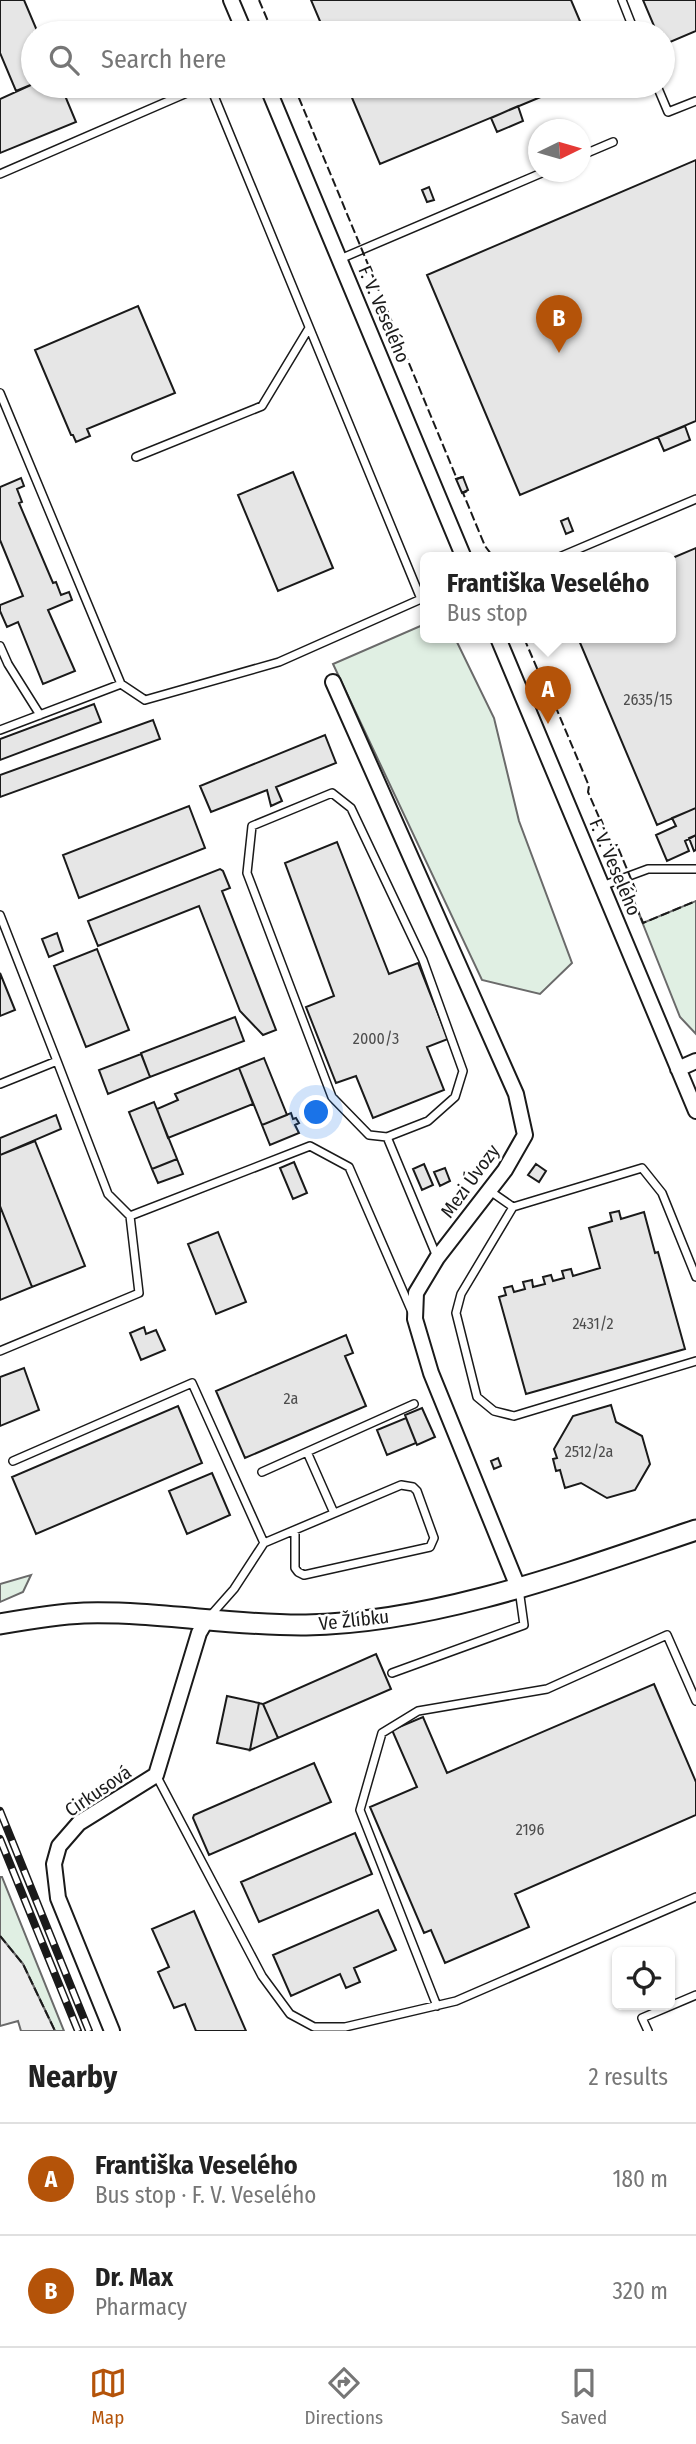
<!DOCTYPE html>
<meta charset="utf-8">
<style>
:root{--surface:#fff;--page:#f2f2f2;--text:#222;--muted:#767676;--line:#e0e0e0;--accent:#b45309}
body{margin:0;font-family:"Fira Sans Condensed",sans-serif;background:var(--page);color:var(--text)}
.controls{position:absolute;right:21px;bottom:21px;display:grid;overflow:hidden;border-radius:10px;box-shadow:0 2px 5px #0004}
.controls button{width:63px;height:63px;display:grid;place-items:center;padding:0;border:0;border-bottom:2px solid var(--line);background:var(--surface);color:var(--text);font:35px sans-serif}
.compass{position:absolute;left:528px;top:119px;width:63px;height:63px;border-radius:50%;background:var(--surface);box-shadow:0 2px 5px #0004;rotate:85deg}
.you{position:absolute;left:317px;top:1113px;width:24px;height:24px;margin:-18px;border:5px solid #fff;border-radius:50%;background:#1a73e8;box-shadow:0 0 0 10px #1a73e833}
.badge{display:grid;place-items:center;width:46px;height:46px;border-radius:50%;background:var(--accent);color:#fff;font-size:23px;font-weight:700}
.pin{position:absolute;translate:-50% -58px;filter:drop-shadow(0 2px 4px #0008)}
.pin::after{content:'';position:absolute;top:37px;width:24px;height:21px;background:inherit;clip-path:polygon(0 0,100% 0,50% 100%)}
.popup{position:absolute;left:420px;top:552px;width:256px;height:91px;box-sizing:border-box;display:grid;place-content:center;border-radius:10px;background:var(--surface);filter:drop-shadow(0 2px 5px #0005);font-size:23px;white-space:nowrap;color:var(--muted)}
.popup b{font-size:26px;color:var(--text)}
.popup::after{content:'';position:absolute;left:50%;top:100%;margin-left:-14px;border:14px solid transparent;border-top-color:var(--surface)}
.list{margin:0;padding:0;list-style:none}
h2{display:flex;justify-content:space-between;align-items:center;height:91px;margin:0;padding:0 28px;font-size:30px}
h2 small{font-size:23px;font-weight:400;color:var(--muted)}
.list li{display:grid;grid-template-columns:46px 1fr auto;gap:21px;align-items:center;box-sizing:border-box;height:112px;padding:0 28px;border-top:2px solid var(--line)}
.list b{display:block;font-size:26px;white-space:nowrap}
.list p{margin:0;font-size:23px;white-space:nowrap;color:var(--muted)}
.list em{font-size:23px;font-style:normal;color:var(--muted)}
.icon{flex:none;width:38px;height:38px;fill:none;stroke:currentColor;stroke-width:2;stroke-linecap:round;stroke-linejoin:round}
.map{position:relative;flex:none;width:696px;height:2031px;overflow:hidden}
.search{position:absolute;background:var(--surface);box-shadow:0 2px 5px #0004;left:21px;right:21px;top:21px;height:77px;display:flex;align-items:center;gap:18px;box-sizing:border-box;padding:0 24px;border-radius:38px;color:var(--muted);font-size:26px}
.sheet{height:315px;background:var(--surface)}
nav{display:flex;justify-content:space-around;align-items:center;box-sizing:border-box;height:98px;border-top:2px solid var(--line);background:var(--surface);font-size:19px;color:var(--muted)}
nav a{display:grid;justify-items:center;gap:4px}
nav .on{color:var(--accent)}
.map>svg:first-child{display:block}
.green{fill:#e0efe3;stroke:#6a6a6a;stroke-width:2}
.parking{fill:#ededed;stroke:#6a6a6a;stroke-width:2}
.building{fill:#e6e6e6;stroke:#1a1a1a;stroke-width:2}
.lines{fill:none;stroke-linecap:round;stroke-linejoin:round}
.service-casing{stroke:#1a1a1a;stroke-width:10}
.minor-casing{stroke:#1a1a1a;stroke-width:18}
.tertiary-casing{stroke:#1a1a1a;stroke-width:23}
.service{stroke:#fff;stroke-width:7}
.minor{stroke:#fff;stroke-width:14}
.tertiary{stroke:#fff;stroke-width:19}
.rail-casing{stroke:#1a1a1a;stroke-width:8}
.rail{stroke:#fff;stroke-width:5;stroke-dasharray:16;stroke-linecap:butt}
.fence{stroke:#1a1a1a;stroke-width:2;stroke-dasharray:9 3.5;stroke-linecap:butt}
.labels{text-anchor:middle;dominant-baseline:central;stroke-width:5;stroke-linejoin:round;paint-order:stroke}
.number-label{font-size:16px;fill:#4d4d4d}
.street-label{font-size:19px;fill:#1a1a1a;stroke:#fff}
</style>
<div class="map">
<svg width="696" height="2031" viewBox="0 0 696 2031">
<rect width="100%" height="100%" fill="#fff"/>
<path class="green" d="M425,624L426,638H455L494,718L519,821L572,963L540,994L482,980L333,664Z
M633,899L643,923L696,901V1034L680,1017Z
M31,1575L23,1592L0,1602V1584Z
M0,1877H2L64,2031H55L23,1964L0,1936Z"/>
<path class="parking" d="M0,1936L23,1964L55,2031H21L18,2021L0,2026Z"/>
<path class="building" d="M0,0H24L38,33H33V84L16,91L0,53Z
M311,0H571L585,33H325Z
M643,0H696V31L663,45V33H657Z
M33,84V86H61L76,122L0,153V99Z
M347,86H567L380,164Z
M518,106L523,121L497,132L491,118Z
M696,160V421L520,495L427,275Z
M429,187L434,200L427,202L422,190Z
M138,306L175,393L87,429L90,436L76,442L73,435H71L35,350Z
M685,426L690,440L664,451L658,437Z
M293,472L333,568L278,591L238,495Z
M463,477L468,490L462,493L456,479Z
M21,478L24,486L17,489L22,502L19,503L53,583L56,582L61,595L69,592L72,600L48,610L75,671L43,684L18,622L7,627L0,611V605L23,596L0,540V487Z
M568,518L573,531L566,534L561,521Z
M696,548V808L657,825L578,638H670V559Z
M94,704L101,722L0,760V739Z
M153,720L160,739L0,797V775Z
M325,735L336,763L276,787L282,801L271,806L267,790L211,812L200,786Z
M189,806L205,848L79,898L63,855Z
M696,808V835L685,841L689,851L667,861L656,835L676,826L672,818Z
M696,835V850L694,851L689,838Z
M337,842L389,974L418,963L448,1039L427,1047L444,1090L373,1118L356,1076L336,1083L306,1007L334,996L285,863Z
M220,869L223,871L230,888L222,891L276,1030L263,1035L240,1011L199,906L98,946L88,921Z
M57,933L63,951L49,957L42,939Z
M97,949L129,1030L86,1047L54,966Z
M0,973L15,1010L0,1016Z
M235,1017L244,1041L150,1077L141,1053Z
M141,1054L150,1077L108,1094L99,1070Z
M264,1058L287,1115L262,1125L239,1068Z
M239,1068L253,1104L168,1138L157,1109L178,1100L175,1094Z
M154,1102L177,1159L152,1169L129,1112Z
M291,1113L293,1119L296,1118L299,1123L295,1125L299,1133L270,1145L262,1125Z
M56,1115L61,1129L0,1155V1138Z
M35,1141L85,1266L32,1287L0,1206V1155Z
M177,1159L183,1174L158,1183L152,1169Z
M294,1162L307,1193L293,1199L280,1168Z
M424,1164L433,1185L422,1190L413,1169Z
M536,1164L546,1171L539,1182L528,1175Z
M445,1168L450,1181L440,1186L434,1172Z
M0,1206L32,1287L0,1300Z
M619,1211L621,1219L644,1212L655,1253L658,1252L685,1349L526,1394L499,1297L506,1295L504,1288L512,1286L514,1292L525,1289L523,1282L532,1280L533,1287L545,1284L543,1277L551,1275L553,1281L564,1278L562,1271L571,1269L573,1276L600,1268L589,1228L612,1221L610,1213Z
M218,1232L246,1302L216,1314L188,1244Z
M144,1327L146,1334L156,1330L165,1350L141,1360L130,1333Z
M346,1335L353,1353L345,1356L366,1406L245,1458L216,1391Z
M24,1368L39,1410L0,1426V1377Z
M611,1405L616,1422L642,1436L650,1464L635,1490L607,1498L581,1483L565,1488L560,1470L556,1471L553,1459L557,1458L554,1449L573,1416Z
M178,1406L202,1463L36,1534L12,1477Z
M422,1408L435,1437L417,1445L405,1415Z
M406,1418L416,1443L387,1455L377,1430Z
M498,1458L501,1466L494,1469L491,1461Z
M212,1473L230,1515L187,1534L169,1491Z
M376,1654L391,1689L278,1738L263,1704Z
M654,1684L696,1782V1815L515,1894L529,1927L445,1963L431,1930L424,1933L370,1807L417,1787L392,1730L423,1717L447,1773Z
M227,1696L259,1703L250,1750L217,1743Z
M259,1703L263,1704L278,1738L250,1750Z
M314,1763L331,1802L209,1855L193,1818L194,1815Z
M355,1833L372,1874L259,1922L241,1882Z
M378,1910L396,1950L354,1968L360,1982L346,1988L340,1974L291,1996L273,1955Z
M194,1911L246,2031H196L185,2004L174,2008L158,1972L169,1967L152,1929Z"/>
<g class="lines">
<defs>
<path id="service" d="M622,0L635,33
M210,86L421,599L426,598
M657,86L668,112L696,101
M580,156L613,142
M0,174L203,86
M340,259L544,172
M0,393L121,684
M136,457L262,406L309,328
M557,558L696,499
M0,646L8,664L40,715
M0,730L121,684L145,700L279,662L421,599
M602,886L648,869H696
M0,915L57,1061
M0,1084L57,1061L108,1194L130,1216L139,1293L0,1351
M387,1137L428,1121L455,1097L463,1071L423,960L351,808L332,793L252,826L247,873L332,1097L369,1135L387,1137L437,1257
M490,1191L513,1207
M130,1216L310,1146L349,1167L412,1312
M696,1277L662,1193L642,1168L513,1207L461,1294L456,1313L477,1397L494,1411L514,1416L696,1361
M307,1452L334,1513
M13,1461L192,1383L264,1543L234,1589L211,1615
M262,1472L414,1404
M264,1543L401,1485L413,1487L417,1491L434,1538L430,1547L304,1575L298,1572L295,1568V1530
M392,1673L524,1625L519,1589
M156,1775L262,1976L290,2014L314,2027H345L456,2001L696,1897
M437,2006L360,1810L382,1733L418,1711L547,1689L667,1635L696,1701
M648,2031L642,2018L696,1995"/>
<path id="minor" d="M231,0L245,33
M267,86L464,558
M498,638L696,1111
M333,682L516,1094L525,1135L505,1170L437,1258L416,1293L415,1319L431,1373L518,1587
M678,1069L696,1061
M112,2031L58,1898L54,1864L59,1846L79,1823L156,1775L199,1633L206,1621"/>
<path id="tertiary" d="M0,1624C28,1619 56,1614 84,1613C158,1611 232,1626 306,1625C436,1623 574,1571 696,1530"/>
</defs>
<use href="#service" class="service-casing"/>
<use href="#minor" class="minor-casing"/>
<use href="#tertiary" class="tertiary-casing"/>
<use href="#service" class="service"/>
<use href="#minor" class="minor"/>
<use href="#tertiary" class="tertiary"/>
<defs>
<path id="rail" d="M0,1811L89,2031
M0,1839L78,2031"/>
</defs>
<use href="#rail" class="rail-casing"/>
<use href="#rail" class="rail"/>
<path class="fence" d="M259,0L273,33
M294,86L457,479L462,477
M467,491L463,493L485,546L494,558
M524,638L551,701L554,703L589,786L588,792L612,847L617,845L636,891L633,899L643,923L696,901
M0,1936L23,1964L55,2031"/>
</g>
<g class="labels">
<g class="number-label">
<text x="648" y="699">2635/15</text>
<text x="376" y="1038">2000/3</text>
<text x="593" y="1323">2431/2</text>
<text x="291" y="1398">2a</text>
<text x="589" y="1451">2512/2a</text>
<text x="530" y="1829">2196</text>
</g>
<g class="street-label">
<text transform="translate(384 314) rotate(67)">F. V. Veselého</text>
<text transform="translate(615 867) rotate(67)">F. V. Veselého</text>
<text transform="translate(470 1181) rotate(-54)">Mezi Úvozy</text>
<text transform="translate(354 1620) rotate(-6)">Ve Žlíbku</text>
<text transform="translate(98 1791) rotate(-34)">Cirkusová</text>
</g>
</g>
</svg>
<div class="controls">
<button><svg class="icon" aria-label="locate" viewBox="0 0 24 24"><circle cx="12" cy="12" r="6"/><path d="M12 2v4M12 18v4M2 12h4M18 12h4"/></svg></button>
</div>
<svg class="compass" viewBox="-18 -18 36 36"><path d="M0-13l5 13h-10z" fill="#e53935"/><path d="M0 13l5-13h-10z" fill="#767676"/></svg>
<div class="you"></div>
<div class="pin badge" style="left:548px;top:724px">A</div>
<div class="popup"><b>Františka Veselého</b>Bus stop</div>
<div class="pin badge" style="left:559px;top:353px">B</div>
<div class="search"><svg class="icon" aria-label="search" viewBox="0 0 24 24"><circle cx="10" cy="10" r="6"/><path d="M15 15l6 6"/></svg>Search here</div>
</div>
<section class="sheet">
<h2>Nearby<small>2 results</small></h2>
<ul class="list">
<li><span class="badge">A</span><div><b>Františka Veselého</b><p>Bus stop · F. V. Veselého</p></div><em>180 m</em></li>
<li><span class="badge">B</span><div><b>Dr. Max</b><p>Pharmacy</p></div><em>320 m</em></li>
</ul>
</section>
<nav>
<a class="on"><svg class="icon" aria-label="map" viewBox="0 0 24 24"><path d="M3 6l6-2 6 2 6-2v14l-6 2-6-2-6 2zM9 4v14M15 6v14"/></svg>Map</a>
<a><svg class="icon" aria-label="directions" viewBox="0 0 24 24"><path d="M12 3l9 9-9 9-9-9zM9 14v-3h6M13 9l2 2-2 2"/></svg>Directions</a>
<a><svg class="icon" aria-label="saved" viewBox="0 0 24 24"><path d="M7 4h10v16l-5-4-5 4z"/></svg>Saved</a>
</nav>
